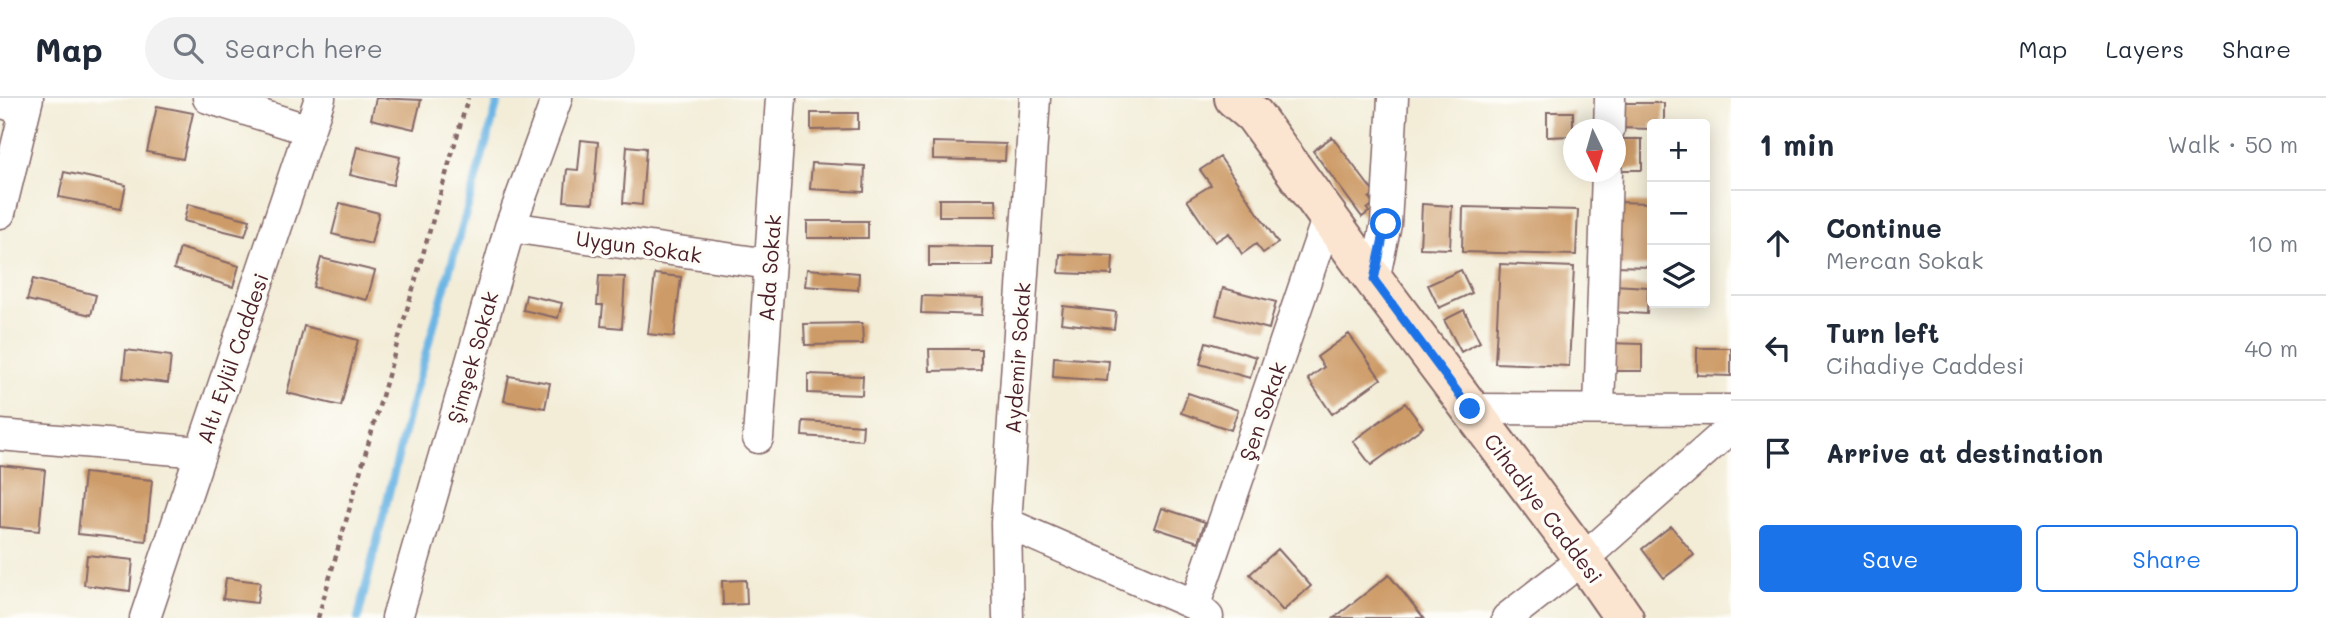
<!DOCTYPE html>
<meta charset="utf-8">
<style>
:root{--surface:#fff;--page:#f2f2f3;--text:#1f2937;--muted:#747a83;--line:#e0e1e3;--accent:#1a73e8}
body{margin:0;font-family:Mali,sans-serif;background:var(--page);color:var(--text)}
.controls{position:absolute;right:21px;top:21px;display:grid;overflow:hidden;border-radius:7px;box-shadow:0 4px 18px #0003}
.controls button{width:63px;height:63px;display:grid;place-items:center;padding:0;border:0;border-bottom:2px solid var(--line);background:var(--surface);color:var(--text);font:35px sans-serif}
.compass{position:absolute;left:1563px;top:21px;width:63px;height:63px;border-radius:50%;background:var(--surface);box-shadow:0 4px 18px #0003;rotate:175deg}
.stop{position:absolute;width:21px;height:21px;margin:-16px;border:5px solid #1a73e8;border-radius:50%;background:#fff}
.stop.end{background:#1a73e8;border-color:#fff;box-shadow:0 2px 7px #0008}
.list{margin:0;padding:0;list-style:none}
h2{display:flex;justify-content:space-between;align-items:center;height:91px;margin:0;padding:0 28px;font-size:30px}
h2 small{font-size:23px;font-weight:400;color:var(--muted)}
.list li{display:grid;grid-template-columns:46px 1fr auto;gap:21px;align-items:center;box-sizing:border-box;height:105px;padding:0 28px;border-top:2px solid var(--line)}
.list b{display:block;font-size:26px;white-space:nowrap}
.list p{margin:0;font-size:23px;white-space:nowrap;color:var(--muted)}
.list em{font-size:23px;font-style:normal;color:var(--muted)}
.actions{display:flex;gap:14px;padding:21px 28px}
.actions a{flex:1;padding:16px 0;border:2px solid var(--accent);border-radius:7px;text-align:center;font-size:24px;color:var(--accent)}
.actions .main{background:var(--accent);color:#fff}
.icon{flex:none;width:38px;height:38px;fill:none;stroke:currentColor;stroke-width:2;stroke-linecap:round;stroke-linejoin:round}
.map{position:relative;flex:none;width:1731px;height:520px;overflow:hidden}
header{display:flex;align-items:center;gap:42px;box-sizing:border-box;height:98px;padding:0 35px;background:var(--surface);border-bottom:2px solid var(--line)}
header strong{font-size:33px}
nav{display:flex;gap:38px;margin-inline-start:auto;font-size:24px}
.search{width:490px;height:63px;background:var(--page);display:flex;align-items:center;gap:18px;box-sizing:border-box;padding:0 24px;border-radius:38px;color:var(--muted);font-size:26px}
main{display:flex}
aside{flex:1;background:var(--surface)}
.map>svg:first-child{display:block}
.lines{fill:none;stroke-linecap:round;stroke-linejoin:round}
.stream{stroke:#6cb5e4;stroke-width:8}
.building{fill:#cd9b68}
.street-casing{stroke:#856768;stroke-width:33}
.secondary-casing{stroke:#856768;stroke-width:42}
.path{stroke:#856768;stroke-width:4.5;stroke-dasharray:5 5;stroke-linecap:butt}
.street{stroke:#fff;stroke-width:30}
.secondary{stroke:#fce5d0;stroke-width:38}
.route{stroke:#1a73e8;stroke-width:9}
.labels{text-anchor:middle;dominant-baseline:central;stroke-width:7;stroke-linejoin:round;paint-order:stroke}
.street-label{font-size:21px;fill:#4a1f2b;stroke:#fdfcf7}
</style>
<header>
<strong>Map</strong>
<div class="search"><svg class="icon" aria-label="search" viewBox="0 0 24 24"><circle cx="10" cy="10" r="6"/><path d="M15 15l6 6"/></svg>Search here</div>
<nav><a>Map</a><a>Layers</a><a>Share</a></nav>
</header>
<main>
<div class="map">
<svg width="1731" height="520" viewBox="0 0 1731 520">
<rect width="100%" height="100%" fill="#fdfcf7"/>
<filter id="ink" filterUnits="userSpaceOnUse"><feTurbulence type="fractalNoise" baseFrequency=".0143" numOctaves="2"/><feDisplacementMap in="SourceGraphic" scale="14" xChannelSelector="R" yChannelSelector="G"/><feConvolveMatrix kernelMatrix="1 2 1 2 8 2 1 2 1" color-interpolation-filters="sRGB"/></filter>
<filter id="wash" filterUnits="userSpaceOnUse"><feTurbulence type="fractalNoise" baseFrequency=".00686" numOctaves="4" result="noise"/><feDisplacementMap in="SourceGraphic" scale="28" xChannelSelector="R" yChannelSelector="G"/><feGaussianBlur stdDeviation="1.57" result="paint"/><feColorMatrix in="noise" values="0 0 0 0 0 0 0 0 0 0 0 0 0 0 0 0 0 1.4 0 .05"/><feComposite in="paint" operator="in"/></filter>
<g filter="url(#wash)">
<rect width="100%" height="100%" fill="#f3edd8"/>
<g class="lines">
<path class="stream" d="M358,520L409,314L499,0"/>
</g>
<g id="blocks">
<path class="building" d="M376,0L421,2L414,31L371,21Z
M1618,5H1664V26H1652V31L1618,30Z
M157,8L193,15L183,61L147,54Z
M1547,14H1573V38L1547,39Z
M811,15H858V31L811,32Z
M1332,39L1375,96L1369,100L1374,106L1367,111L1369,114L1362,119L1313,53Z
M1616,41H1642V72H1616Z
M581,42L598,44L593,105L564,103L567,71L578,72Z
M933,44L1006,46L1005,63L933,61Z
M627,48L646,50L642,107L623,105Z
M357,49L400,59L393,87L350,77Z
M1220,59L1278,145L1263,155L1256,146L1242,156L1229,135L1215,144L1187,102L1211,87L1200,72Z
M812,65L865,68L864,94L810,91Z
M64,74L126,87L121,111L59,99Z
M939,101H996L997,118H939Z
M1617,104L1652,105L1650,169L1615,168Z
M340,105L379,115L371,146L332,136Z
M188,106L250,122L245,138L184,123Z
M1422,106L1452,108L1450,151L1420,150Z
M1463,109L1578,112L1576,157L1462,154Z
M807,123H868V140H807Z
M929,148L993,149V168H929Z
M180,150L239,168L233,189L174,171Z
M1060,156L1113,158L1112,177L1059,175Z
M321,160L375,173L367,202L313,189Z
M1500,166L1574,169L1569,268L1495,265Z
M807,171L859,175L858,192L805,188Z
M1461,172L1472,195L1439,210L1428,187Z
M655,176L681,179L674,239L648,236Z
M599,178L625,179L622,230L601,228L603,207H597Z
M33,181L96,197L91,217L27,202Z
M1613,187L1648,189L1647,216L1611,214Z
M1223,190L1276,204L1269,231L1216,217Z
M526,197L562,205L558,220L523,212Z
M922,198L983,200L982,217L921,215Z
M1063,208L1116,214L1114,231L1061,225Z
M1464,212L1480,244L1461,254L1444,222Z
M862,225L863,246L805,247L804,226Z
M304,228L358,242L341,308L287,295Z
M1349,236L1381,281L1332,316L1308,281L1324,269L1317,259Z
M1206,244L1256,259L1250,280L1200,266Z
M1607,245L1642,246V273H1608Z
M1697,250H1731V278L1697,277Z
M929,251H981V272L930,273Z
M126,252L171,258L168,285L123,280Z
M1054,259L1109,263L1107,283L1053,279Z
M808,276L863,278L862,297L808,295Z
M509,278L550,285L545,310L504,303Z
M1188,295L1238,312L1231,332L1181,315Z
M1405,305L1423,329L1371,367L1353,343Z
M803,323L863,327L862,342L802,338Z
M0,367L45,372L39,433L0,429Z
M84,375L152,382L146,443L78,436Z
M1162,410L1205,424L1198,444L1155,430Z
M1671,428L1694,457L1664,480L1642,451Z
M1278,451L1311,488L1283,513L1250,476Z
M87,457L133,462L130,493L84,487Z
M1389,477L1424,520H1334Z
M226,480L260,484L257,505L223,501Z
M746,482L747,506L723,507L722,483Z"/>
</g>
</g>
<g filter="url(#ink)">
<use href="#blocks" fill-opacity="0" stroke="#856768" stroke-width="2"/>
<g class="lines">
<defs>
<path id="street" d="M208,0L309,32
M0,4L24,12
M1609,32L1610,0
M0,115L28,0
M510,129L769,166
M1374,182L1386,126L1393,0
M1470,311L1731,312
M1599,311L1607,74
M0,337L201,354
M758,340L781,0
M1006,425L1195,507L1208,519
M1195,507L1328,118
M145,520L320,0
M397,520L510,129L557,0
M1008,520L1006,425L1035,0
M1507,520L1583,461L1731,330"/>
<path id="secondary" d="M1234,0L1254,17L1374,182L1583,461L1624,520"/>
</defs>
<use href="#street" class="street-casing"/>
<use href="#secondary" class="secondary-casing"/>
<path class="path" d="M318,520L468,0"/>
<use href="#street" class="street"/>
<use href="#secondary" class="secondary"/>
</g>
</g>
<g class="lines" filter="url(#ink)">
<path class="route" d="M1386,126L1374,182L1470,311"/>
</g>
<g class="labels">
<g class="street-label">
<text transform="translate(639 148) rotate(8)">Uygun Sokak</text>
<text transform="translate(769 170) rotate(-86)">Ada Sokak</text>
<text transform="translate(472 259) rotate(-74)">Şimşek Sokak</text>
<text transform="translate(232 260) rotate(-71)">Altı Eylül Caddesi</text>
<text transform="translate(1017 260) rotate(-86)">Aydemir Sokak</text>
<text transform="translate(1262 313) rotate(-71)">Şen Sokak</text>
<text transform="translate(1544 410) rotate(53)">Cihadiye Caddesi</text>
</g>
</g>
</svg>
<div class="controls">
<button>+</button>
<button>−</button>
<button><svg class="icon" aria-label="layers" viewBox="0 0 24 24"><path d="M12 4l9 5-9 5-9-5zM3 14l9 5 9-5"/></svg></button>
</div>
<svg class="compass" viewBox="-18 -18 36 36"><path d="M0-13l5 13h-10z" fill="#e53935"/><path d="M0 13l5-13h-10z" fill="#747a83"/></svg>
<div class="stop" style="left:1386px;top:126px"></div>
<div class="stop end" style="left:1470px;top:311px"></div>
</div>
<aside>
<h2>1 min<small>Walk · 50 m</small></h2>
<ul class="list">
<li><svg class="icon" aria-label="ahead" viewBox="0 0 24 24"><path d="M12 20V5M6 11l6-6 6 6"/></svg><div><b>Continue</b><p>Mercan Sokak</p></div><em>10 m</em></li>
<li><svg class="icon" aria-label="left" viewBox="0 0 24 24"><path d="M17 20v-9H6M10 6l-5 5 5 5"/></svg><div><b>Turn left</b><p>Cihadiye Caddesi</p></div><em>40 m</em></li>
<li><svg class="icon" aria-label="arrive" viewBox="0 0 24 24"><path d="M6 21V4h12l-3 4 3 4H6"/></svg><div><b>Arrive at destination</b></div></li>
</ul>
<div class="actions"><a class="main">Save</a><a>Share</a></div>
</aside>
</main>
